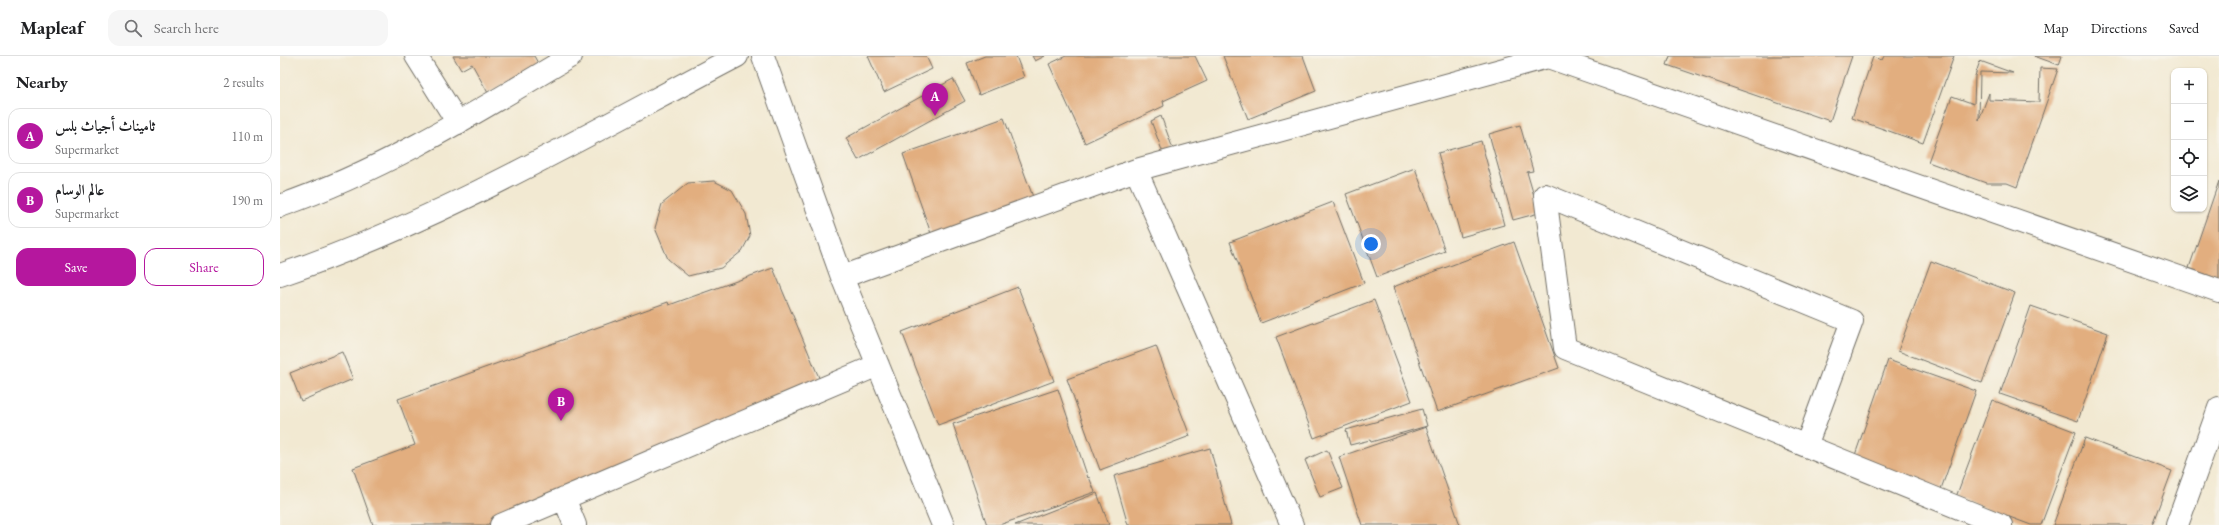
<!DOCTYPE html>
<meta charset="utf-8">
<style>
:root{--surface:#fff;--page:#f6f6f6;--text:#202124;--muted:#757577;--line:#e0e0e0;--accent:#b5179e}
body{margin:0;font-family:"EB Garamond",Amiri,serif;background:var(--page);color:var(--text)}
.controls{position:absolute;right:12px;top:12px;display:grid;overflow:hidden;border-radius:8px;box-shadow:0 1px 3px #0004}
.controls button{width:36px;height:36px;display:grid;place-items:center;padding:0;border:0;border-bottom:1px solid var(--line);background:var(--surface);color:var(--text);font:20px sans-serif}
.you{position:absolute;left:1091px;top:188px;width:14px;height:14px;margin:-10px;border:3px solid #fff;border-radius:50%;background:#1a73e8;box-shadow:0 0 0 6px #1a73e833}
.badge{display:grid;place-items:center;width:26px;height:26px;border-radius:50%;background:var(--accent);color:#fff;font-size:13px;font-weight:700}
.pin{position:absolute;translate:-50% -33px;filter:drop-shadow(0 1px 2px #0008)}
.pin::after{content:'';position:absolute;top:21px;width:14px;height:12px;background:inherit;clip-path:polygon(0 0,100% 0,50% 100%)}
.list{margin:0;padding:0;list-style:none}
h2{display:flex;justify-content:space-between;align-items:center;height:52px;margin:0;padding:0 16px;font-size:17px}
h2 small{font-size:13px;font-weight:400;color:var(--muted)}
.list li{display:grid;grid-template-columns:26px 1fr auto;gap:12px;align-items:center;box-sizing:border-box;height:56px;margin:0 8px 8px;padding:0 8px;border:1px solid var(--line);border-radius:12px}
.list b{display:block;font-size:15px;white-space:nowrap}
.list p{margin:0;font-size:13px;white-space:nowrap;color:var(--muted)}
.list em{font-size:13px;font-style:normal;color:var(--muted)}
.actions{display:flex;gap:8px;padding:12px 16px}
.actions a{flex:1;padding:9px 0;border:1px solid var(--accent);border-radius:12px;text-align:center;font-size:14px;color:var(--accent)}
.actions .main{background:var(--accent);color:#fff}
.icon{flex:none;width:22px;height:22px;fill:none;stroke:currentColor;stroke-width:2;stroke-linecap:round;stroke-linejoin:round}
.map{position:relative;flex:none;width:1939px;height:469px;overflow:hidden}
header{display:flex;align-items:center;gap:24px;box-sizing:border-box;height:56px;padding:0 20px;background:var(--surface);border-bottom:1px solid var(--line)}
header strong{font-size:19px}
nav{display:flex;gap:22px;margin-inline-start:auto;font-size:14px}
.search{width:280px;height:36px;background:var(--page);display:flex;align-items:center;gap:10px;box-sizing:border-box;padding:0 14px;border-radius:12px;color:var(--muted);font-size:15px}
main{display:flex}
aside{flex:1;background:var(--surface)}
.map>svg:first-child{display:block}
.building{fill:#e2ae7f}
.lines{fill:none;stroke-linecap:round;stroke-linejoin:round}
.street-casing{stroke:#716e65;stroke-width:24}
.secondary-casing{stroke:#716e65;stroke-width:24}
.street{stroke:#fff;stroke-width:22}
.secondary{stroke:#fff;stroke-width:22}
</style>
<header>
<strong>Mapleaf</strong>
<div class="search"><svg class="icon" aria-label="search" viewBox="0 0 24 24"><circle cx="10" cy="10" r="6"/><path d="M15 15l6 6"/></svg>Search here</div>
<nav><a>Map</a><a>Directions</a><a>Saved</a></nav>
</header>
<main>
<aside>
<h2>Nearby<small>2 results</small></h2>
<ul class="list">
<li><span class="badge">A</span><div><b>ثاميناث أجياث بلس</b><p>Supermarket</p></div><em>110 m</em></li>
<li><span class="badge">B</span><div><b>عالم الوسام</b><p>Supermarket</p></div><em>190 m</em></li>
</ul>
<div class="actions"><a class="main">Save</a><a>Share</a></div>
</aside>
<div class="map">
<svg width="1939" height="469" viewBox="0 0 1939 469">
<rect width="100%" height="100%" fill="#f7f3e8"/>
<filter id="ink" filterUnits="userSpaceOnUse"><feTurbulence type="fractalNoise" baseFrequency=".025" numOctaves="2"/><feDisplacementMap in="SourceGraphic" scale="8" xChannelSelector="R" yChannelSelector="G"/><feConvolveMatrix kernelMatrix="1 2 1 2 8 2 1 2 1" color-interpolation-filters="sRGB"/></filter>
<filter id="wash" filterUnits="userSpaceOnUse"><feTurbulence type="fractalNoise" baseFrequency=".012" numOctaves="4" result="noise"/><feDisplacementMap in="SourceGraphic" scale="16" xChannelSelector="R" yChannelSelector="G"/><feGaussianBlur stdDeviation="0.9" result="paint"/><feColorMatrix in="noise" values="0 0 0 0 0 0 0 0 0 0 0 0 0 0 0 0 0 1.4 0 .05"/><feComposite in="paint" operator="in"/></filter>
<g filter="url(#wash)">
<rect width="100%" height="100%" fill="#f2e9d2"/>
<g id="blocks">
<path class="building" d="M173,0H254L259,9L208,37L192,8L181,14Z
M588,0H646L652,13L604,36Z
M705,0H736L744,21L699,39L687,7Z
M752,0H765L755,5Z
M786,0H915L927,25L883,45L884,50L805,87L769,8Z
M943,0H1023L1036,35L968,63Z
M1390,0H1572L1550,65L1387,9Z
M1604,0H1674L1643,87L1572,62L1593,1L1602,4Z
M1754,0H1782L1779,9Z
M1700,5L1733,17L1700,16L1699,64L1709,37V44L1759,46L1760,12L1778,13L1737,131L1727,127H1706L1648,106L1672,40L1694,48L1695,20Z
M673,23L685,45L578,104L566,82Z
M881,60L893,93L883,97L871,65Z
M724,62L756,149L654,186L623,98Z
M1240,69L1253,115L1247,116L1259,157L1233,164L1209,78Z
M1201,85L1224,169L1181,181L1158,97Z
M1135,112L1165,195L1097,221L1066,138Z
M434,125L452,134L466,158L470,180L462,195L441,212L408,220L388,203L375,172L382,148L408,127Z
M1939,125V223L1909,212Z
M1053,146L1084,227L981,267L950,186Z
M1234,186L1279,312L1157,356L1113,231Z
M1651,205L1735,237L1702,327L1618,295Z
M493,212L540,324L206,469H93L73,412L135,389L118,343L388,246L389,249Z
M738,231L774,325L658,369L622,276Z
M1094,244L1132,345L1034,382L996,281Z
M1751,250L1828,277L1798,365L1720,338Z
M876,290L910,380L820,414L787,323Z
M62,296L73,323L21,345L10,317Z
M1608,304L1696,335L1661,433L1574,402Z
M778,333L808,422L809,421L815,436L719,469H707L673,368Z
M1712,344L1796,376L1761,469H1751L1676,441Z
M1142,353L1147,370L1091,386L1090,384L1070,389L1066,374Z
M1146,371L1180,469H1082L1059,401Z
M1805,382L1892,415L1872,469H1773Z
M930,392L951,469H848L834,420Z
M1047,394L1063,432L1040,441L1025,404Z
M817,437L829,469H735Z"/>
</g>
</g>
<g filter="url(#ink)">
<use href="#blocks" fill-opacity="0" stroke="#716e65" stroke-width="1"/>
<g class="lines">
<defs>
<path id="street" d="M136,0L178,67
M483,0L562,221L663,469
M856,114L1012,469
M562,221L856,114L1268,1L1939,235
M1526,390L1572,265L1265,139L1285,292L1721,469
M284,442L295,469
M221,469L598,309
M1897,469L1939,352"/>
<path id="secondary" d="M0,150C104,114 197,56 291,0
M0,219C160,165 308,78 457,0"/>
</defs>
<use href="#street" class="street-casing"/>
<use href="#secondary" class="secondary-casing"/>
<use href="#street" class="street"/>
<use href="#secondary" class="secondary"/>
</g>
</g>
</svg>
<div class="controls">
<button>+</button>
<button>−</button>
<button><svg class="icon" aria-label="locate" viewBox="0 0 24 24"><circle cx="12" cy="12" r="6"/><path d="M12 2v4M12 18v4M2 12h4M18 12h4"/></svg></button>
<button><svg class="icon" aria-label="layers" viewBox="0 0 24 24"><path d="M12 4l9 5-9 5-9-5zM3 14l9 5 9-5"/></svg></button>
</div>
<div class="you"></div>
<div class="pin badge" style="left:655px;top:60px">A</div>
<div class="pin badge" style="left:281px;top:365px">B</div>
</div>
</main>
